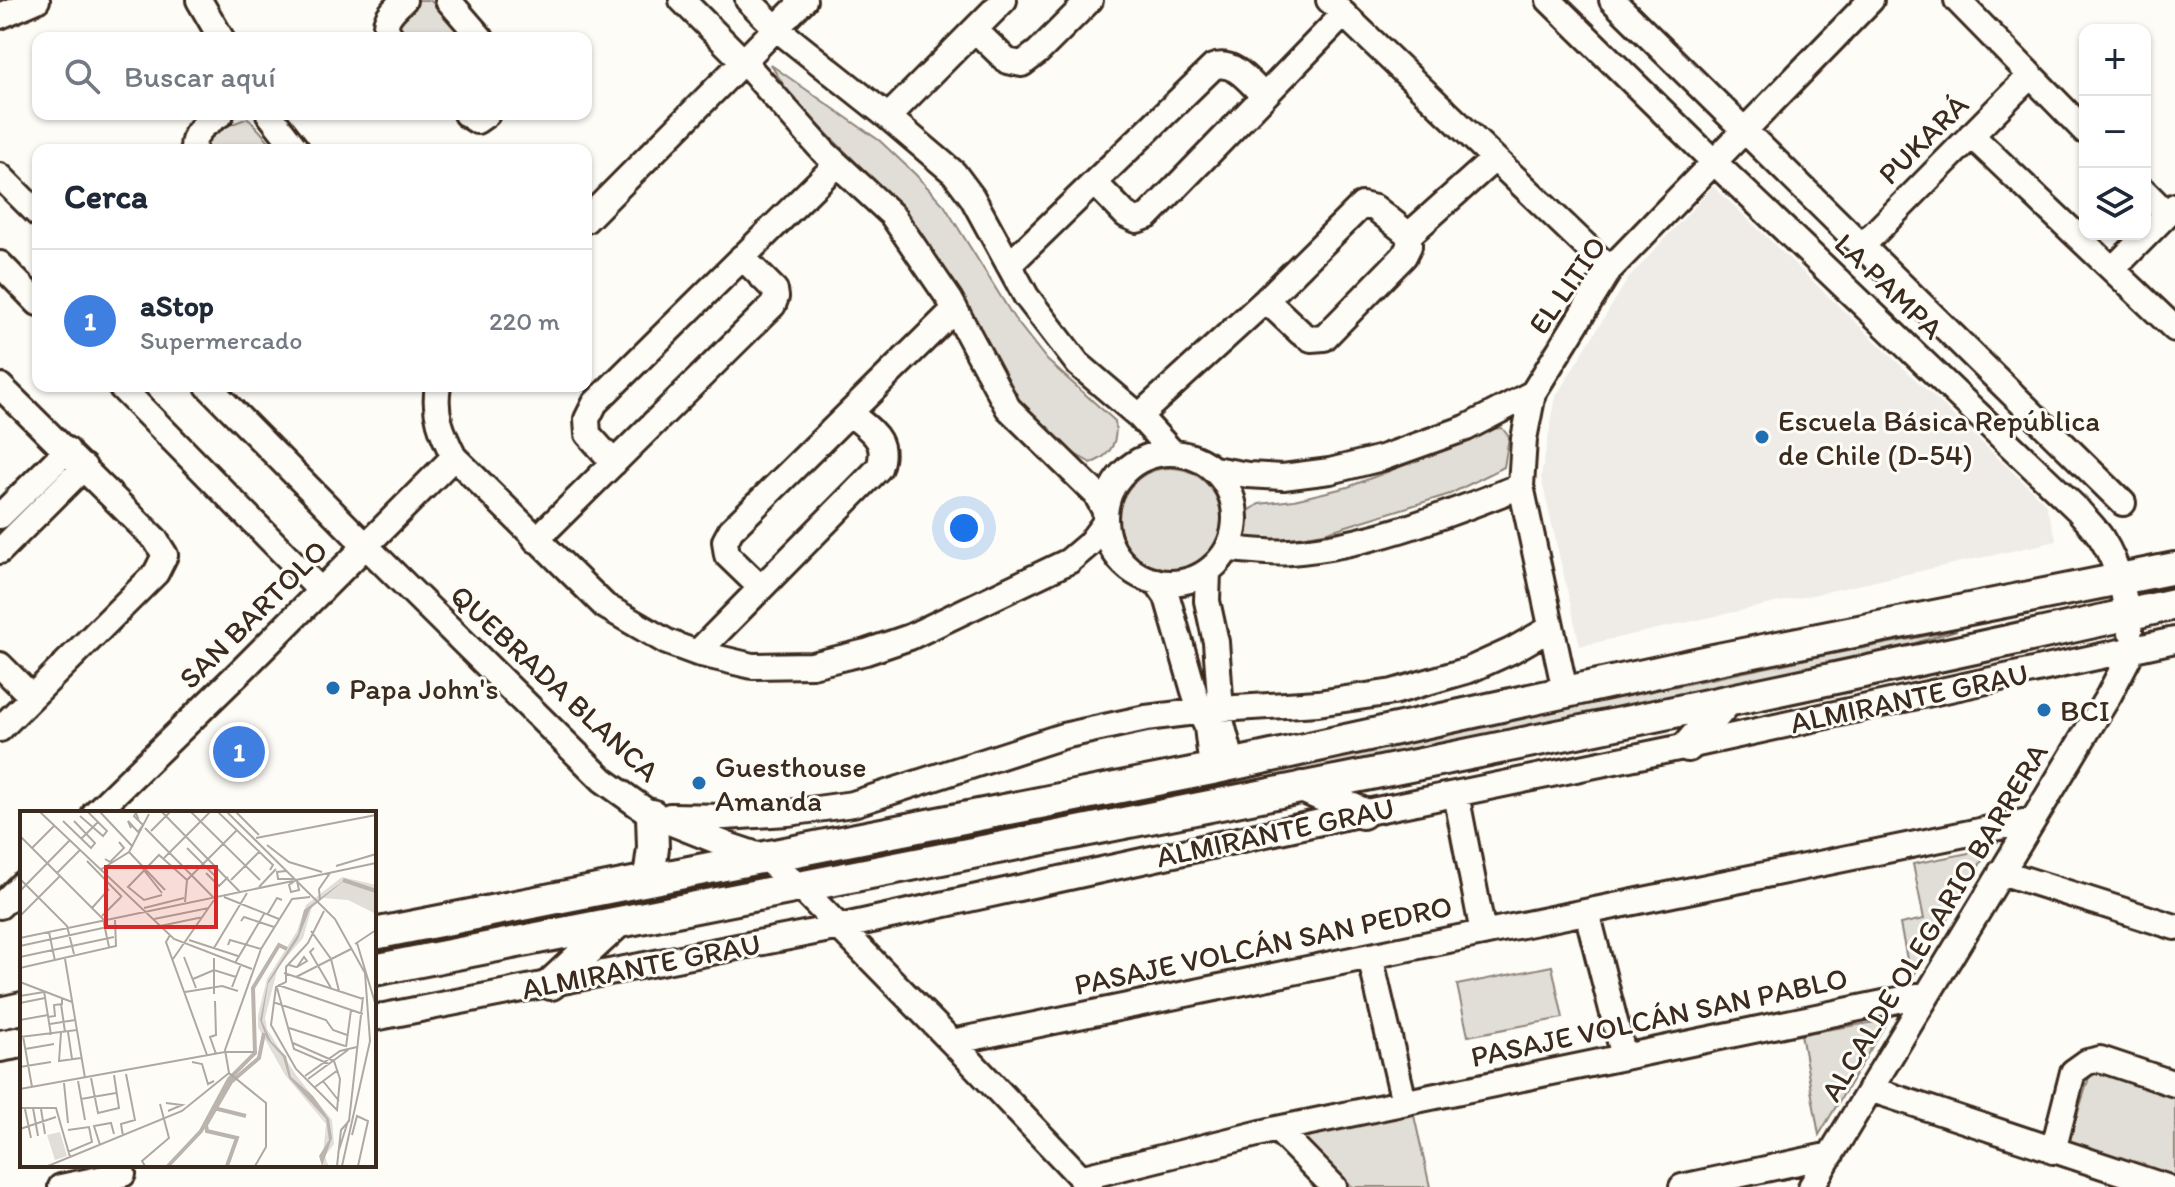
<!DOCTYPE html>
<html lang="es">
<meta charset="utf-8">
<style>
:root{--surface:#fff;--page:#f6f6f7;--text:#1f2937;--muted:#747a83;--line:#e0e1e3;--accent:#0f766e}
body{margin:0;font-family:Itim,sans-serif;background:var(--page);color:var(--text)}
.controls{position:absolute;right:24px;top:24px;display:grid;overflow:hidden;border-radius:16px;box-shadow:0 2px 6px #0004}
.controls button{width:72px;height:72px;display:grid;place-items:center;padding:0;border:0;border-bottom:2px solid var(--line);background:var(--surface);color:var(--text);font:40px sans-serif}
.you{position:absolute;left:964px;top:528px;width:28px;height:28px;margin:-20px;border:6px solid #fff;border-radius:50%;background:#1a73e8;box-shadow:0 0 0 12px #1a73e833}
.badge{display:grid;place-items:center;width:52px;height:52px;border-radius:50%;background:var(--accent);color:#fff;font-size:26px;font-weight:700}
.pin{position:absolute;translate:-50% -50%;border:4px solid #fff;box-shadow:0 2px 8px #0006}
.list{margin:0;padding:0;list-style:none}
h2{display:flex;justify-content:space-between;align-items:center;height:104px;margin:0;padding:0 32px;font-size:34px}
h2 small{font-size:26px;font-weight:400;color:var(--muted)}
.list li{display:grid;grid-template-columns:52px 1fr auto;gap:24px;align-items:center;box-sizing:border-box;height:144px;padding:0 32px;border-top:2px solid var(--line)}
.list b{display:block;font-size:30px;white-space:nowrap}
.list p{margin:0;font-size:26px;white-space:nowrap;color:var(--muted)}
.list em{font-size:26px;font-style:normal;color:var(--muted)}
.icon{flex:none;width:44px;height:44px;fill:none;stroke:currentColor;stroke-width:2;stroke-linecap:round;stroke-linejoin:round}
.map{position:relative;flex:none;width:2175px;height:1187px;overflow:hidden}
.search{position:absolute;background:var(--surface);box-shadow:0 2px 6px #0004;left:32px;top:32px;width:560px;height:88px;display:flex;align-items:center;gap:20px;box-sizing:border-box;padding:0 28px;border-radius:16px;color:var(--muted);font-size:30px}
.panel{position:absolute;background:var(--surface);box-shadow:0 2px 6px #0004;left:32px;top:144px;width:560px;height:248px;border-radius:16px}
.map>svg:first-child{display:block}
.built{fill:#efece7}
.green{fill:#e1ded7;stroke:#8e847a;stroke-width:2}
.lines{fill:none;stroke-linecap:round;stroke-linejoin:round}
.minor-casing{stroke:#3b2a1e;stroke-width:30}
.major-casing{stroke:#3b2a1e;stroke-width:36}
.minor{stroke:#fdfcf7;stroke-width:24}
.major{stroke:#fdfcf7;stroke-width:30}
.poi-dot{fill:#1f6fb2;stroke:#fdfcf7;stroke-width:3}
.labels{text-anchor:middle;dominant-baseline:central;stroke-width:6;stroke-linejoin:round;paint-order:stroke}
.street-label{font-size:30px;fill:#3b2a1e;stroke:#fdfcf7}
.poi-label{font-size:30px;fill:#3b2a1e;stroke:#fdfcf7;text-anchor:start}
.inset-river{fill:none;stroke:#bbb4ad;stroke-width:4}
.inset-road{fill:none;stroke:#afa8a0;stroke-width:2}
.view{fill:#d62828;fill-opacity:0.15;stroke:#d62828;stroke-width:4}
.inset-edge{fill:none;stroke:#3b2a1e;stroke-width:4}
</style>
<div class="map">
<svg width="2175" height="1187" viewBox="0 0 2175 1187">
<rect width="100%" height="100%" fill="#fdfcf7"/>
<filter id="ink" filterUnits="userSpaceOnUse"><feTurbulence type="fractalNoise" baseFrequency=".0125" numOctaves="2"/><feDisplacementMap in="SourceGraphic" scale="16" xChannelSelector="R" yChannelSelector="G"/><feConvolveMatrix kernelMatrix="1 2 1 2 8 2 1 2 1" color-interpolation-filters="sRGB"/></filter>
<g filter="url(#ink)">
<path class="built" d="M1713,186L2045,503L2057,541L1580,646L1541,477L1556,396L1628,279Z"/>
<path class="green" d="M416,0H430L467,38H407L398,27V14Z
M771,65L880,141L915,174L944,205L1014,318L1047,360L1115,421C1118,441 1112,456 1091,463L1064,448L1011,394L926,245L896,202L793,100Z
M248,118L277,150H205L211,132Z
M1502,428L1509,437L1504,467L1450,494L1324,533L1275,541H1253L1247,538L1241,531L1242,520L1246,513L1259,504L1294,500L1348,487L1472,439L1486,429Z
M1119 519a51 51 0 1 1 102 0a51 51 0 1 1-102 0Z
M1957,630L1854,662L1002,839L1091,811L1297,765L1822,656Z
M1989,849L1911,980L1900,924L1924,919L1913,864Z
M1552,966L1563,1018L1468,1036L1457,985Z
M1888,1020L1819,1135L1801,1034Z
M2092,1068L2175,1094V1177L2068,1144Z
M1413,1111L1430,1187H1353L1334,1172L1299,1135Z"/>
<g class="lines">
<defs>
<path id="minor" d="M199,0L221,38
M448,0L481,38
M682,0L743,61L824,152L892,215L950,300L1008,408L1096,494L1105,511
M748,0L776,28L888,117L954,173L972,197L1026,296L1078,364L1139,416L1172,452
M1329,0L1610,269
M1549,0L1713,161L2078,510C2086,520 2096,529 2102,539C2120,567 2125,599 2130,630
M1612,0L2123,503
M1957,0L2085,131
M0,16L37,0
M975,30L1007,61L1022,64L1038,52L1090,0
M392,38C378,23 392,11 404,0
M269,114L297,150
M466,114L477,121L487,114
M888,117L1004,0
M1971,135L2175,329
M193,150C192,131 207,123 221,114
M0,176L38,214
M1095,183L1126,215L1137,220L1148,216L1344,14
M2145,192L2167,214
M586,220L804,0
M1861,247L2030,76
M0,264L38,303
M1009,265L1213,67C1234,59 1250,83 1264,96
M2113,269L2175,206
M1266,300L1301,333L1311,339L1324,338L1404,256L1409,246V235L1494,159
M0,386L155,539L165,555L156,573L0,729
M120,386L321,591
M208,386L366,546L603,780L652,815L730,846L763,857L800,887L952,1042L1090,1187
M438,386C433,413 442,433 454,457L605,606L667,642L697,653L752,666L812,665L866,652L910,637L1069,561L1089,544L1104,524
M1139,416L1266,300L1362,205L1375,208L1409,235
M1105 518a65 65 0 1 1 130 0a65 65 0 1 1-130 0Z
M614,463L588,434L587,419L595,403L837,164
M1214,469L1248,475L1283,477L1330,471L1382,458L1466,428L1533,393
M0,516L67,450
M536,540L773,305L776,297L775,290L742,257
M1228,549C1248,550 1270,554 1290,552C1370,546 1446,515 1521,486
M0,551L84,467
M1208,571L1207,601L1216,642L1222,724L1233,765
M1156,581L1167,597L1200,712L1207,727L1212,769
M761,588L727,555L725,541L731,530L955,309
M697,653L879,468C889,439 870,431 850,413
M0,665L32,697
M1565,691L1521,486L1524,439L1533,393L1610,269L1871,0
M1456,794L1483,933
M95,813L243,669L454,457
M670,816L725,817L788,813L853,804L1063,736L1146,718L1220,709L1318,703L1393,692L1469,670L1511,651L1551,628
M2001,872L2175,927
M0,906L22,884
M1587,912L1624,1057
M1370,956L1404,1102
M374,1018L840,927L1362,813L1688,746L2175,640
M952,1042L2033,820
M1870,1089L2166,1187
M1277,1129L1334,1187
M2053,1151L2073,1072L2087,1062L2100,1059L2175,1084
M1080,1178L1277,1129L1927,994
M61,1187L123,1174
M1682,1187L1831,1155
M1811,1187L2109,695L2133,649"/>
<path id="major" d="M1688,746L1727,701
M1302,787L1362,813
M649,878L653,848L652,815
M374,934L1212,769L1713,660L2175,568
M374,970C975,852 1577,738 2175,604
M551,984L617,923
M0,1013L22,1008
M0,1046L22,1042"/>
</defs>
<use href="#minor" class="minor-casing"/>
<use href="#major" class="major-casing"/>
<use href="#minor" class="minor"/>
<use href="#major" class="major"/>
</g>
</g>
<g class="poi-dot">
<circle cx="1762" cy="437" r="8"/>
<circle cx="333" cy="688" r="8"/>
<circle cx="2044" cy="710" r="8"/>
<circle cx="699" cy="783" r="8"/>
</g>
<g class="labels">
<g class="street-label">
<text transform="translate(1923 139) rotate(-45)">PUKARÁ</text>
<text transform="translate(1567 285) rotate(-55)">EL LITIO</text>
<text transform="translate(1889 286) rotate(44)">LA PAMPA</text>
<text transform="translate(253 614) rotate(-45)">SAN BARTOLO</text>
<text transform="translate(555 683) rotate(43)">QUEBRADA BLANCA</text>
<text transform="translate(1909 698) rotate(-12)">ALMIRANTE GRAU</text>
<text transform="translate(1275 832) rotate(-12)">ALMIRANTE GRAU</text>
<text transform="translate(1934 922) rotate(-59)">ALCALDE OLEGARIO BARRERA</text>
<text transform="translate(1263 945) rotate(-12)">PASAJE VOLCÁN SAN PEDRO</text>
<text transform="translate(641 966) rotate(-11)">ALMIRANTE GRAU</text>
<text transform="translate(1659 1017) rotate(-12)">PASAJE VOLCÁN SAN PABLO</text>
</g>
<g class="poi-label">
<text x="1778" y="420">Escuela Básica República<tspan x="1778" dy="34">de Chile (D-54)</tspan></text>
<text x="349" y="688">Papa John's</text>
<text x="2060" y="710">BCI</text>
<text x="715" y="766">Guesthouse<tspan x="715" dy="34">Amanda</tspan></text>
</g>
</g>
<g transform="translate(20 811)">
<rect width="356" height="356" fill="#fdfcf7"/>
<path d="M322,66L356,74V103L328,89L303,87L292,96L283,127L258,156L245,207L247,218L276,264L312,309L314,333L305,345L308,354L302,355L306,313L265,264L238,216V204L247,168L277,120L286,94ZM40,321L47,345L35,349L27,324Z" fill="#e1ded7"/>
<path d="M326,68L290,98L278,128L248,173L242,210L251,230L266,245L271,266L293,285L309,308L312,327L302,355L299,345L309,329L306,308L269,267L263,246L247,228L240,209L248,170L278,123L284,99Z" fill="#bbb4ad"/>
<path class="inset-river" d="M323,69L356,80M194,297L226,305M148,355L181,320L209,268L235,242L233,177L259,134L267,138M207,355L217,327L187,320L186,314L211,271L239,247L244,222"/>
<path class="inset-road" d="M20,1L154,128L232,158M80,1L113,36M142,1L220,81M171,1L240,69M198,1L253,54L250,59M207,1L315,108L345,162L350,230L322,355M216,1L239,24M60,5L83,25L87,20L68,1M43,10L71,37L75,32L54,10M111,17L108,10L118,21L123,14L114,5L116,2L119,10M125,17L193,86M131,20L150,1M0,25L83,108L89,136M236,27L356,4M61,28L78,11M247,34L269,51L302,61M12,37L34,15M167,37L196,66M109,41L145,79M144,47L190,1M85,48L90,51L104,37L99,31M67,50L102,86M316,55L356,43M123,58L142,82M80,59L109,41L129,3M266,60L257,61L258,68H275M37,62L60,39M186,62L199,75L208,66M0,68L47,115L54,143M211,69L239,41M277,70L279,79L271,81L269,74L276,69L356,52M239,76L256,58M0,80L50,29M142,84L124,89L108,76L139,44L167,69M204,86L259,108M300,89L299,78L310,62M165,91L167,69L217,19M72,97L89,78M124,97L164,87M247,104L257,87L262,89M0,105L40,65M82,105L101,86M134,108L189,97M221,110L224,106L254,116M140,115L183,106M291,120L311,148L319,180M29,121L35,150M150,124L146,131L187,244M0,127L273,70M169,129L218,145M337,132L356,195M335,133L356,119M208,134L210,129L241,138M0,135L92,115M194,137L227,82M294,137L290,141L311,177M0,146L94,126M164,146L176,177M45,148L65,267M153,148L194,89M215,152L244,103M269,154L276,156H277L287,150L284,146L277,156M0,157L96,135L95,109M264,162L343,188M276,166L331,138M173,168L194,159L216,166M0,171L52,191M258,174L343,203M212,176L221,153M257,177L274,238L309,253M24,180L31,224M165,181L202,175L218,180M194,183V147M0,185L24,181M195,190L196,224L190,226L196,243M253,191L306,209L313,219L327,224M0,192L25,187M41,193L45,221M28,206L35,205L34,194L42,193V187M0,209L28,204M30,213L55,209M269,217L325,235M48,221L52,248M41,222L39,250L61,247M3,225L12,276M0,226L57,219M273,232L314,250L320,268L317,299L276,258L251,214L256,176L266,171V156L288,132L304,100M326,236L331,199M5,238L34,233M172,251L182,253L188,273L194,270M0,256L31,251M285,265L320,240L337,236M71,267L78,302L99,297L94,264M288,268L328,239M58,270L65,309M303,270L319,290M44,272L48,312M295,276L318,259M0,278L205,241H234M61,288L96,282M146,292L162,294L148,300M0,297H36L50,346M13,297L18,325M5,298L11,327M21,298L25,323M0,318L36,306M332,324L337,305L348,310L338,355M103,325L101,313L115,309L106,263M80,334L74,315L91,312L94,323M48,341L72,331L69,316L48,319M318,342L328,310M28,355L162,300L209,262M125,355L122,350L149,327L140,293M235,355L246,336V292L209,262L205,239L241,138L272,88L290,86M317,355L321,319L329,310L343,186"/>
<path class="view" d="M86,56H196V116H86Z"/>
<rect width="356" height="356" class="inset-edge"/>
</g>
</svg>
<div class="controls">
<button>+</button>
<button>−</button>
<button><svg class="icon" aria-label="layers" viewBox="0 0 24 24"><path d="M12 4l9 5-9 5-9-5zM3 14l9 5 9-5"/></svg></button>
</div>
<div class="you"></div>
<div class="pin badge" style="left:239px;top:752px;background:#3f7fe0">1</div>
<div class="search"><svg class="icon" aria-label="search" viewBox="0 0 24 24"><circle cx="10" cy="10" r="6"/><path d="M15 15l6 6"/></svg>Buscar aquí</div>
<section class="panel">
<h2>Cerca<small></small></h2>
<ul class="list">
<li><span class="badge" style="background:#3f7fe0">1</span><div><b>aStop</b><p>Supermercado</p></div><em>220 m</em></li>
</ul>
</section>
</div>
